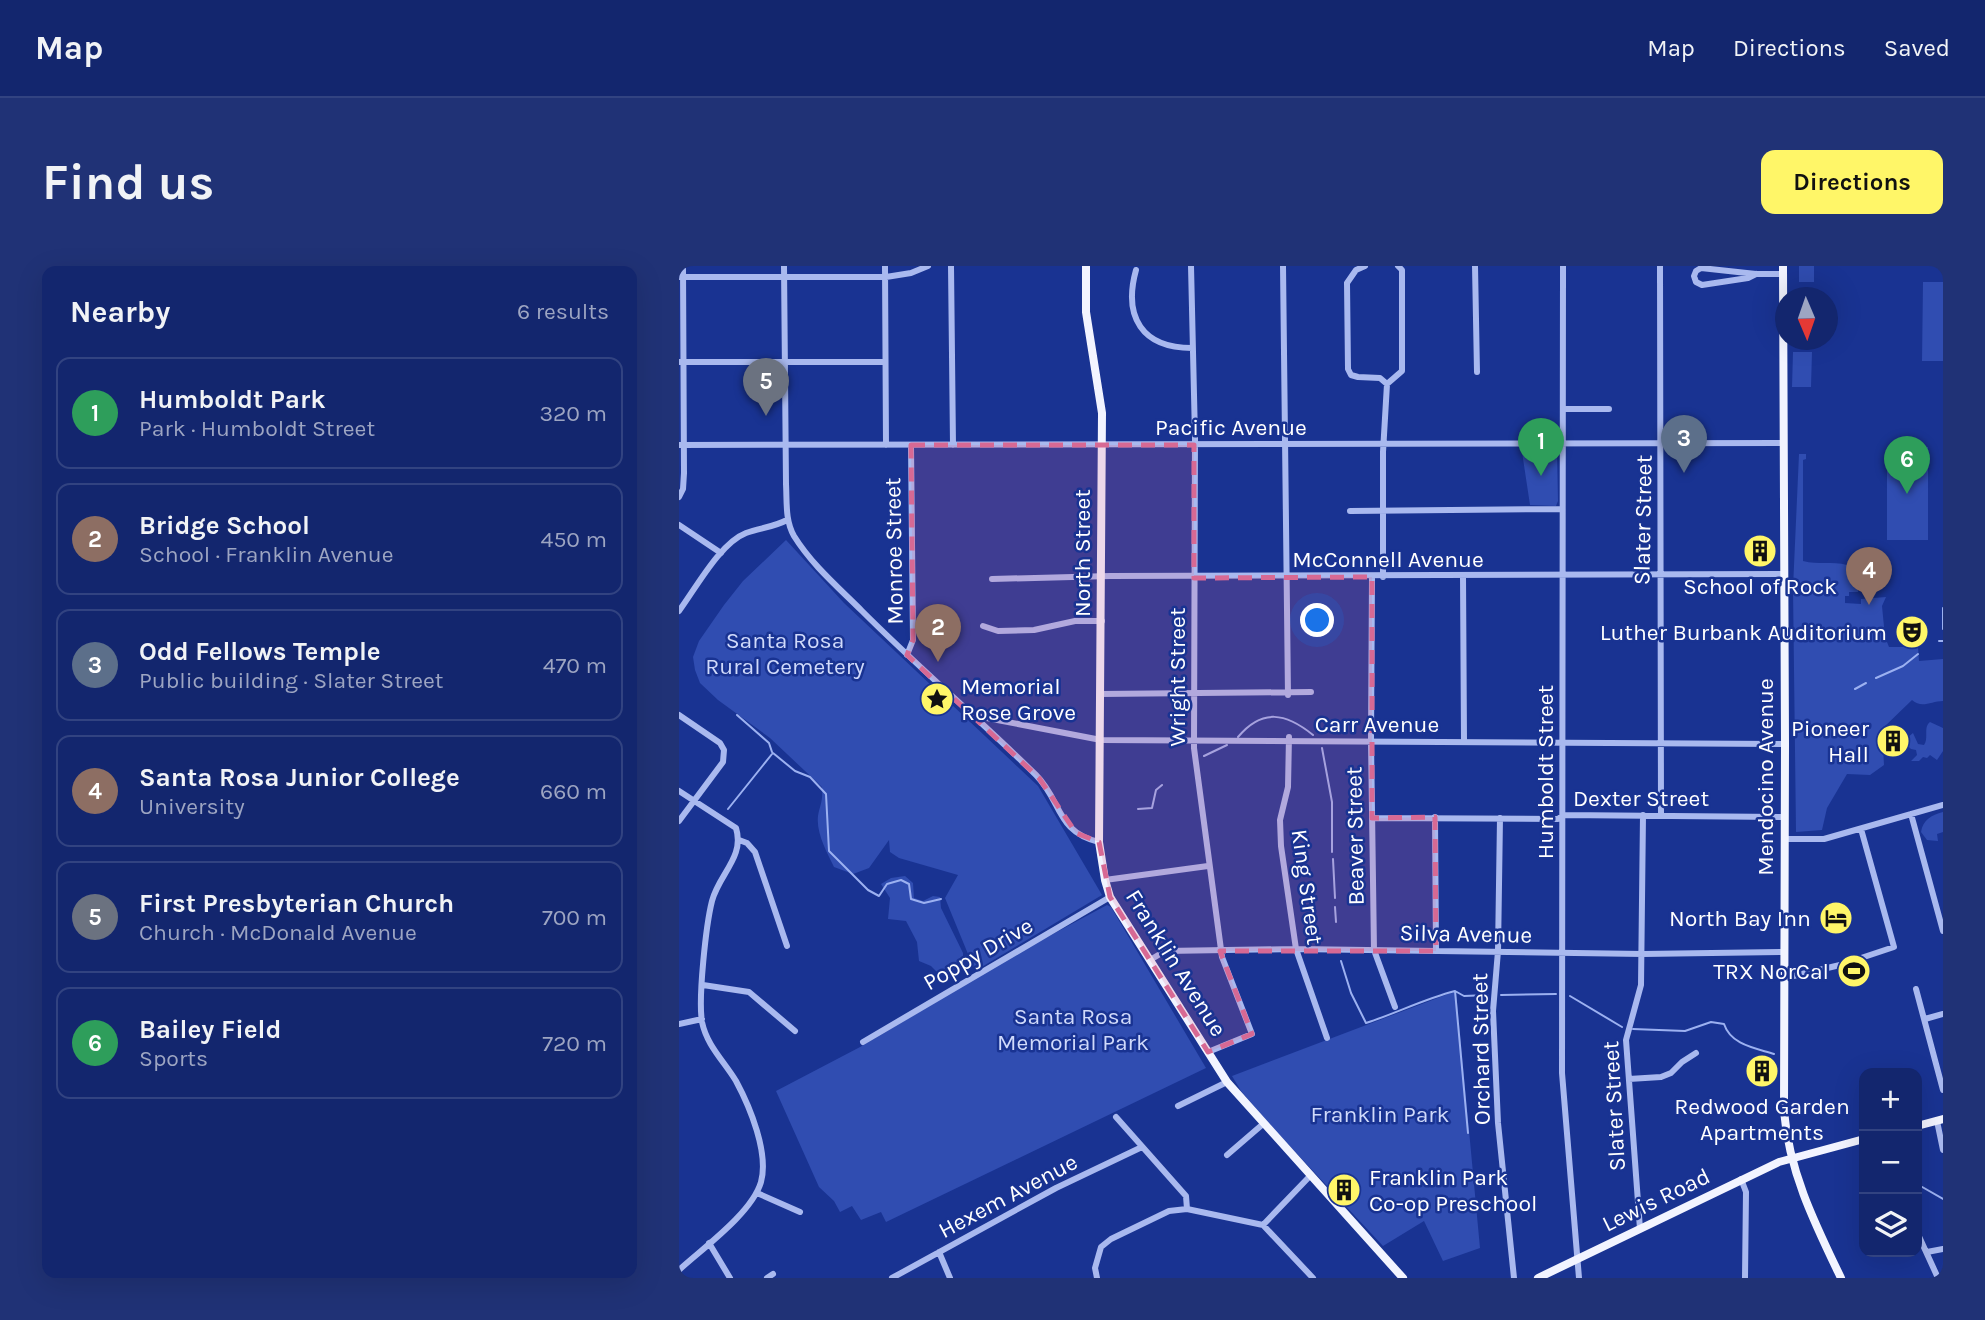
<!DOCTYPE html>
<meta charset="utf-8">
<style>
:root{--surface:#13266e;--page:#203276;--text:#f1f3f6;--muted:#9da5c2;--line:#324381;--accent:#fff668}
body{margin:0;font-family:Karla,sans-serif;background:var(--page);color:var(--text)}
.controls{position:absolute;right:21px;bottom:21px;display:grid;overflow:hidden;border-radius:14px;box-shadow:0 7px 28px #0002}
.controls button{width:63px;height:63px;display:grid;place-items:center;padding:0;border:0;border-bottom:2px solid var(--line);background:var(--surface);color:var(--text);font:35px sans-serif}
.compass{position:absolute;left:1096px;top:21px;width:63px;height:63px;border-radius:50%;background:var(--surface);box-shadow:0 7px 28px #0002;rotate:178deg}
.you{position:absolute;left:639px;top:355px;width:24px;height:24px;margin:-18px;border:5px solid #fff;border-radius:50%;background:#1a73e8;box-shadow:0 0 0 10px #1a73e833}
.badge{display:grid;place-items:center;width:46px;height:46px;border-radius:50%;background:var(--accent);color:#fff;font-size:23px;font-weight:700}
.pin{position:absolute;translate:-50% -58px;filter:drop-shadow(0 2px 4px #0008)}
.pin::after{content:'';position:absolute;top:37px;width:24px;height:21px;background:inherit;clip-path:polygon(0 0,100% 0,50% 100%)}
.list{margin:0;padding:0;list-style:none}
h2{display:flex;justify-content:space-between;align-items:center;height:91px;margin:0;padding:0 28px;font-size:30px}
h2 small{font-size:23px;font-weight:400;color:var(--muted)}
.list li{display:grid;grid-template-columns:46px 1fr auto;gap:21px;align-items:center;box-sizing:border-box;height:112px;margin:0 14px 14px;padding:0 14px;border:2px solid var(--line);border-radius:14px}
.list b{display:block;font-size:26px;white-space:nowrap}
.list p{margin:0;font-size:23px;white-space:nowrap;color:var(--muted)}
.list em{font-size:23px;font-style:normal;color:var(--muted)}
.icon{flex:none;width:38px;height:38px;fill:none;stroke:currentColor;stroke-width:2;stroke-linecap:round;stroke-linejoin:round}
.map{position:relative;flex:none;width:1264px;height:1012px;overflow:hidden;border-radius:14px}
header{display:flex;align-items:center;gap:42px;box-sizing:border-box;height:98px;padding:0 35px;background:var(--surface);border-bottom:2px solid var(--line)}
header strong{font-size:33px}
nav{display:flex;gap:38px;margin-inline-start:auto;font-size:24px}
.intro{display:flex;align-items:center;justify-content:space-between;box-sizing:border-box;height:168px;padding:0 42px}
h1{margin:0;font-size:49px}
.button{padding:18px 32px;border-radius:14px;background:var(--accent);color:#111;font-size:24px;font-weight:700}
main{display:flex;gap:42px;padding:0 42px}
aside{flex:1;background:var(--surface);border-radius:14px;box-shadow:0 7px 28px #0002}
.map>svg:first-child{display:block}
.green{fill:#304db1}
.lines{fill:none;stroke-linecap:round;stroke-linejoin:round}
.stream{stroke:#9cb1f1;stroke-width:2}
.minor{stroke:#a9b9ef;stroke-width:6}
.major{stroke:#f2f4ff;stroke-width:8}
.marked{fill:#d76994;fill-opacity:0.2;stroke:#d76994;stroke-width:5;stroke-dasharray:14 9;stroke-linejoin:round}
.labels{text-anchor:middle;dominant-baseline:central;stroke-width:5;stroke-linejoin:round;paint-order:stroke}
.street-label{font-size:23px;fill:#fff;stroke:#193392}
.poi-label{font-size:23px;fill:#fff;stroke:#193392;text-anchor:end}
.park-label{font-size:23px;fill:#d0dafb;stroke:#193392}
</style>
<header>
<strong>Map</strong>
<nav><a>Map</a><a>Directions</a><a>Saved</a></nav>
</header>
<div class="intro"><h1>Find us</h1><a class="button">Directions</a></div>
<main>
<aside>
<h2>Nearby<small>6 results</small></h2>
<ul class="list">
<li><span class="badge" style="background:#2e9e5b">1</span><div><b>Humboldt Park</b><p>Park · Humboldt Street</p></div><em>320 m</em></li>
<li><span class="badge" style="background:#8d6e63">2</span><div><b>Bridge School</b><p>School · Franklin Avenue</p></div><em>450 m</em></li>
<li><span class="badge" style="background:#5c6f8a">3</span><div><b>Odd Fellows Temple</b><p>Public building · Slater Street</p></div><em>470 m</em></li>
<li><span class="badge" style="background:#8d6e63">4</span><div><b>Santa Rosa Junior College</b><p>University</p></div><em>660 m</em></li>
<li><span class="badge" style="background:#6b7280">5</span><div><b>First Presbyterian Church</b><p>Church · McDonald Avenue</p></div><em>700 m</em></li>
<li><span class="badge" style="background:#2e9e5b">6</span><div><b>Bailey Field</b><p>Sports</p></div><em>720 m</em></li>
</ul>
</aside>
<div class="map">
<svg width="1264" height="1012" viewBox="0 0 1264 1012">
<rect width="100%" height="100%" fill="#193392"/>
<path class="green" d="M1120,0H1135V16H1120Z
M1244,16H1264V95H1243Z
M1114,86H1133L1132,121H1113Z
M1208,181H1249V274H1208Z
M878,184L879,235L877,240L851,239L843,186Z
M1120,188H1127V193L1124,194V295C1139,299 1153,295 1168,299L1169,310H1179V326H1170V330H1166V337L1182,338V333L1207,331L1203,340L1206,371L1210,381H1239L1240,395L1264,393V435C1252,435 1243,443 1233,434L1203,463L1205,499L1191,509L1168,508L1148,542L1143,564L1117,566L1114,322Z
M107,274L165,337L359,520L423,629L296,705L266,632L279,609L220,592L211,586L210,574L190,602L174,608L155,601C148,586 137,567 139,550C141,538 144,537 143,521L91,472L39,434L21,417L16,404L14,391L20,375L45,339L64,315Z
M1251,456L1264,462V485L1258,494L1251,489L1248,492L1244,491L1240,495H1232L1238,489L1237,484L1232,483L1229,480L1228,472L1234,467L1239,478L1245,479C1250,472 1244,461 1251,456Z
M1264,546V566L1258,568L1259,575L1248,574L1242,566C1244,554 1252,549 1264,546Z
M226,610L234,617L235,632L244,635L254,630L261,631L262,642L284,687V700L261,709L252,700L240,695L238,676L227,655L209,653L211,632L202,618L212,612Z
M428,639L432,641L527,802L207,956L202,946L182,954L173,940L161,946L155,935L140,921L97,825L183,780L346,683Z
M777,725L801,982L764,995L745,955L704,980L592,860L562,825L553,810Z"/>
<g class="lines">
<path class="stream" d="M1264,342V363
M1260,375H1264
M1197,412L1224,400L1239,388
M1176,423L1187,417
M58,449L90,477L93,486
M559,471C583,442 607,447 634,469
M643,482L653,536V586
M94,487L116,505L131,511L147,528L150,585L189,624L200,630L208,618L222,614L230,618L232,633L245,637L262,633
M525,490L548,479
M49,543L93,488
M459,543L473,542L477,524L483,519
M654,593L656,632
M656,641L657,656
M662,695L672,727L687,757C718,747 745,733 776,725L785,730L809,729
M776,725L789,867
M822,729L877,728
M891,730L943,761
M954,763L1006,765L1032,756L1045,758C1052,779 1076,782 1095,788
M1238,918L1264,933"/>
<path class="minor" d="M105,0L107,218C108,236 106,254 115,270C133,299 159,321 183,345C239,401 300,453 357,509C383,535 377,566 420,576
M206,0L207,179
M272,0L274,179
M512,0L516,171L515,482L543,691L573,768L529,786
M604,0L609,429
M686,0L677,4L668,17L669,103L672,109L679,111L701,112L708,118
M796,0L798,106
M884,0L883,807L900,1012
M981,0L982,550
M457,4C444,51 463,82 513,82
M1077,8L1069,12L1023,19L1017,16L1015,10L1017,5L1022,2L1077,8H1104
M0,11H207L232,7L249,0
M0,96H206
M884,143H930
M0,179L1103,177
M0,231L4,223L5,207L4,0
M671,245L883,243
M0,259L42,287
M784,310L785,475
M693,311L692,475L695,684L716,741
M704,311V186L708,118L723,105V4L719,0
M313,313L431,310L1105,308
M0,345C17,322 41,277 67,267C81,262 95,261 108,254
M304,360L319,365L355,364L396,355H423
M228,389L234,374L232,179
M422,428L632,426
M0,449L41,477L45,484L44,496L0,555
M292,449L422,474L1106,478
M610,471L609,521L601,554L602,580L617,683L648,772
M0,525L57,562C66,591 40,608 33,635C27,659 19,732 23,756C28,780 45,795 57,815C71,841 90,887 82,916C73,947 24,982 0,1004
M1232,548L1264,665
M756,551L757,685
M693,552L879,553L884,549L1106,551
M821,552L819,685L814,745L819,857L835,1012
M1106,573H1145L1264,539
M60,574L68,577L76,586L108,680
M426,614L529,600
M471,694L486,685L617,683L964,688L1104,686
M1106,712L1161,699L1215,681L1182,563
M24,719L70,726L116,765
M1237,723L1264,824
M1246,753L1264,748
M0,758L23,753
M184,776L431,631
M950,813L982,811L992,807L1003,796L1017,787
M499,840L548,816
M437,851L507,930L508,943
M1258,855L1264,884
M548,889L584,858
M1062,913L1067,926L1066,1012
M78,927L121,946
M584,959L631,910
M961,963L947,774L962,719L964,549
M1238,966L1259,1012
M30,977L51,1012
M260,986L271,1012
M1248,986L1264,983
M88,1012L94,1008
M213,1012L377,922L463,881
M418,1012L416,1002L422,981L432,973L490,945L508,943L584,959L634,1012"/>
<path class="major" d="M407,0V46L423,147L420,576L426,614L431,631L548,816L724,1012
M1104,0L1106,478L1105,845C1110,906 1136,958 1162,1012
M1238,860L1264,853
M859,1012L1100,896L1185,873"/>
</g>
<path class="marked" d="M232,179H515V312L693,311V552L756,551L757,685H541L573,768L529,786L431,631L420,576L397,567L360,512L228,389L234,374Z"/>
<defs>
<symbol id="building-disc" viewBox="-11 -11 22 22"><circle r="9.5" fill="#fff668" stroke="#193392"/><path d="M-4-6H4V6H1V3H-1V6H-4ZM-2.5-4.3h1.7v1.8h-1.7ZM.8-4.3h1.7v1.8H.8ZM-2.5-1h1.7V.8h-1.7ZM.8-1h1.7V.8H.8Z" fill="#111"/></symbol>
<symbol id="theatre-disc" viewBox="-11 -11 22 22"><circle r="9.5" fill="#fff668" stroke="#193392"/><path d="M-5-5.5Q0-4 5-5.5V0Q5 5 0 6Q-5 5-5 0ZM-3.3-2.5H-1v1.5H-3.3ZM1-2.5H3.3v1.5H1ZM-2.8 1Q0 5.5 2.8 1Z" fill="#111"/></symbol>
<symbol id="sight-disc" viewBox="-11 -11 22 22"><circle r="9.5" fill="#fff668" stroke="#193392"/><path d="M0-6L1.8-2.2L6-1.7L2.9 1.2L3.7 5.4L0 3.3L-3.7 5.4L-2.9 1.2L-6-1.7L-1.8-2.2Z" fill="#111"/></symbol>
<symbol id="hotel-disc" viewBox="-11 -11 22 22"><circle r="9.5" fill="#fff668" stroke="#193392"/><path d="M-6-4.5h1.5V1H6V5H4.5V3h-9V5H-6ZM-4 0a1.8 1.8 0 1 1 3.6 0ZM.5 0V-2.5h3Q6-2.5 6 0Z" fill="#111"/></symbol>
<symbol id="stadium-disc" viewBox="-11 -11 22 22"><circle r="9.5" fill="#fff668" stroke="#193392"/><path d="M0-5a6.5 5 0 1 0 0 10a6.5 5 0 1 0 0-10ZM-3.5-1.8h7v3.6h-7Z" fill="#111"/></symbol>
</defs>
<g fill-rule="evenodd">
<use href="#building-disc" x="1062" y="266" width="38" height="38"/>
<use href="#theatre-disc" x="1214" y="347" width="38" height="38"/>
<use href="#sight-disc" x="239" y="414" width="38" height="38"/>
<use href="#building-disc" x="1195" y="456" width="38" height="38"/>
<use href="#hotel-disc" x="1138" y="633" width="38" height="38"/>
<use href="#stadium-disc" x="1156" y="686" width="38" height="38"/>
<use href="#building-disc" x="1064" y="786" width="38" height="38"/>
<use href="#building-disc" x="646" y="905" width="38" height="38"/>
</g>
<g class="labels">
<g class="street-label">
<text x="552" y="161">Pacific Avenue</text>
<text transform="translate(964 254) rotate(-89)">Slater Street</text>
<text transform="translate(215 285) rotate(-91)">Monroe Street</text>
<text transform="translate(403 287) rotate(-90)">North Street</text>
<text x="709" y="293">McConnell Avenue</text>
<text transform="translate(498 411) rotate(-90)">Wright Street</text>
<text x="698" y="458">Carr Avenue</text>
<text transform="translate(866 506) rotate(-90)">Humboldt Street</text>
<text transform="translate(1086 511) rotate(-90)">Mendocino Avenue</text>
<text x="962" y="532">Dexter Street</text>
<text transform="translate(676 570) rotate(-91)">Beaver Street</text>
<text transform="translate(628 621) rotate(82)">King Street</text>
<text transform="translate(787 668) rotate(1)">Silva Avenue</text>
<text transform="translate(299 688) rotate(-30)">Poppy Drive</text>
<text transform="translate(497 697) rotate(58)">Franklin Avenue</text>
<text transform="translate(802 783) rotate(-91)">Orchard Street</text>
<text transform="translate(935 840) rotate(-93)">Slater Street</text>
<text transform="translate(329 930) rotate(-28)">Hexem Avenue</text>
<text transform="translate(977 934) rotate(-26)">Lewis Road</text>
</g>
<g class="poi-label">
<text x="1081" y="320" text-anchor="middle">School of Rock</text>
<text x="1208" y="366">Luther Burbank Auditorium</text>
<text x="282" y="420" text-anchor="start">Memorial<tspan x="282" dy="26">Rose Grove</tspan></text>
<text x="1190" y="462">Pioneer<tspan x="1190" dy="26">Hall</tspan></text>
<text x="1132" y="652">North Bay Inn</text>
<text x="1150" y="705">TRX NorCal</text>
<text x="1083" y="840" text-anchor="middle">Redwood Garden<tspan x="1083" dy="26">Apartments</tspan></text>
<text x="690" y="911" text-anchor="start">Franklin Park<tspan x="690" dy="26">Co-op Preschool</tspan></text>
</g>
<g class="park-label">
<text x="106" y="374">Santa Rosa<tspan x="106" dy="26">Rural Cemetery</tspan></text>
<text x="394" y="750">Santa Rosa<tspan x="394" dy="26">Memorial Park</tspan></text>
<text x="701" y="848">Franklin Park</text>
</g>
</g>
</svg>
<div class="controls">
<button>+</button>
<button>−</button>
<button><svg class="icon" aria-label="layers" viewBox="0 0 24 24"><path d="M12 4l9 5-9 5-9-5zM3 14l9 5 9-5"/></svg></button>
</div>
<svg class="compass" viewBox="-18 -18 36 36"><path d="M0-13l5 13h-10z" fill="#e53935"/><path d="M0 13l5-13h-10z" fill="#9da5c2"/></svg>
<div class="you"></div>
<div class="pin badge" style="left:862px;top:210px;background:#2e9e5b">1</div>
<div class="pin badge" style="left:259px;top:396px;background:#8d6e63">2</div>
<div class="pin badge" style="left:1005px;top:207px;background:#5c6f8a">3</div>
<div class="pin badge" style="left:1190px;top:339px;background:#8d6e63">4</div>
<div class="pin badge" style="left:87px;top:150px;background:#6b7280">5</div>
<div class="pin badge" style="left:1228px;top:228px;background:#2e9e5b">6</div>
</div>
</main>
